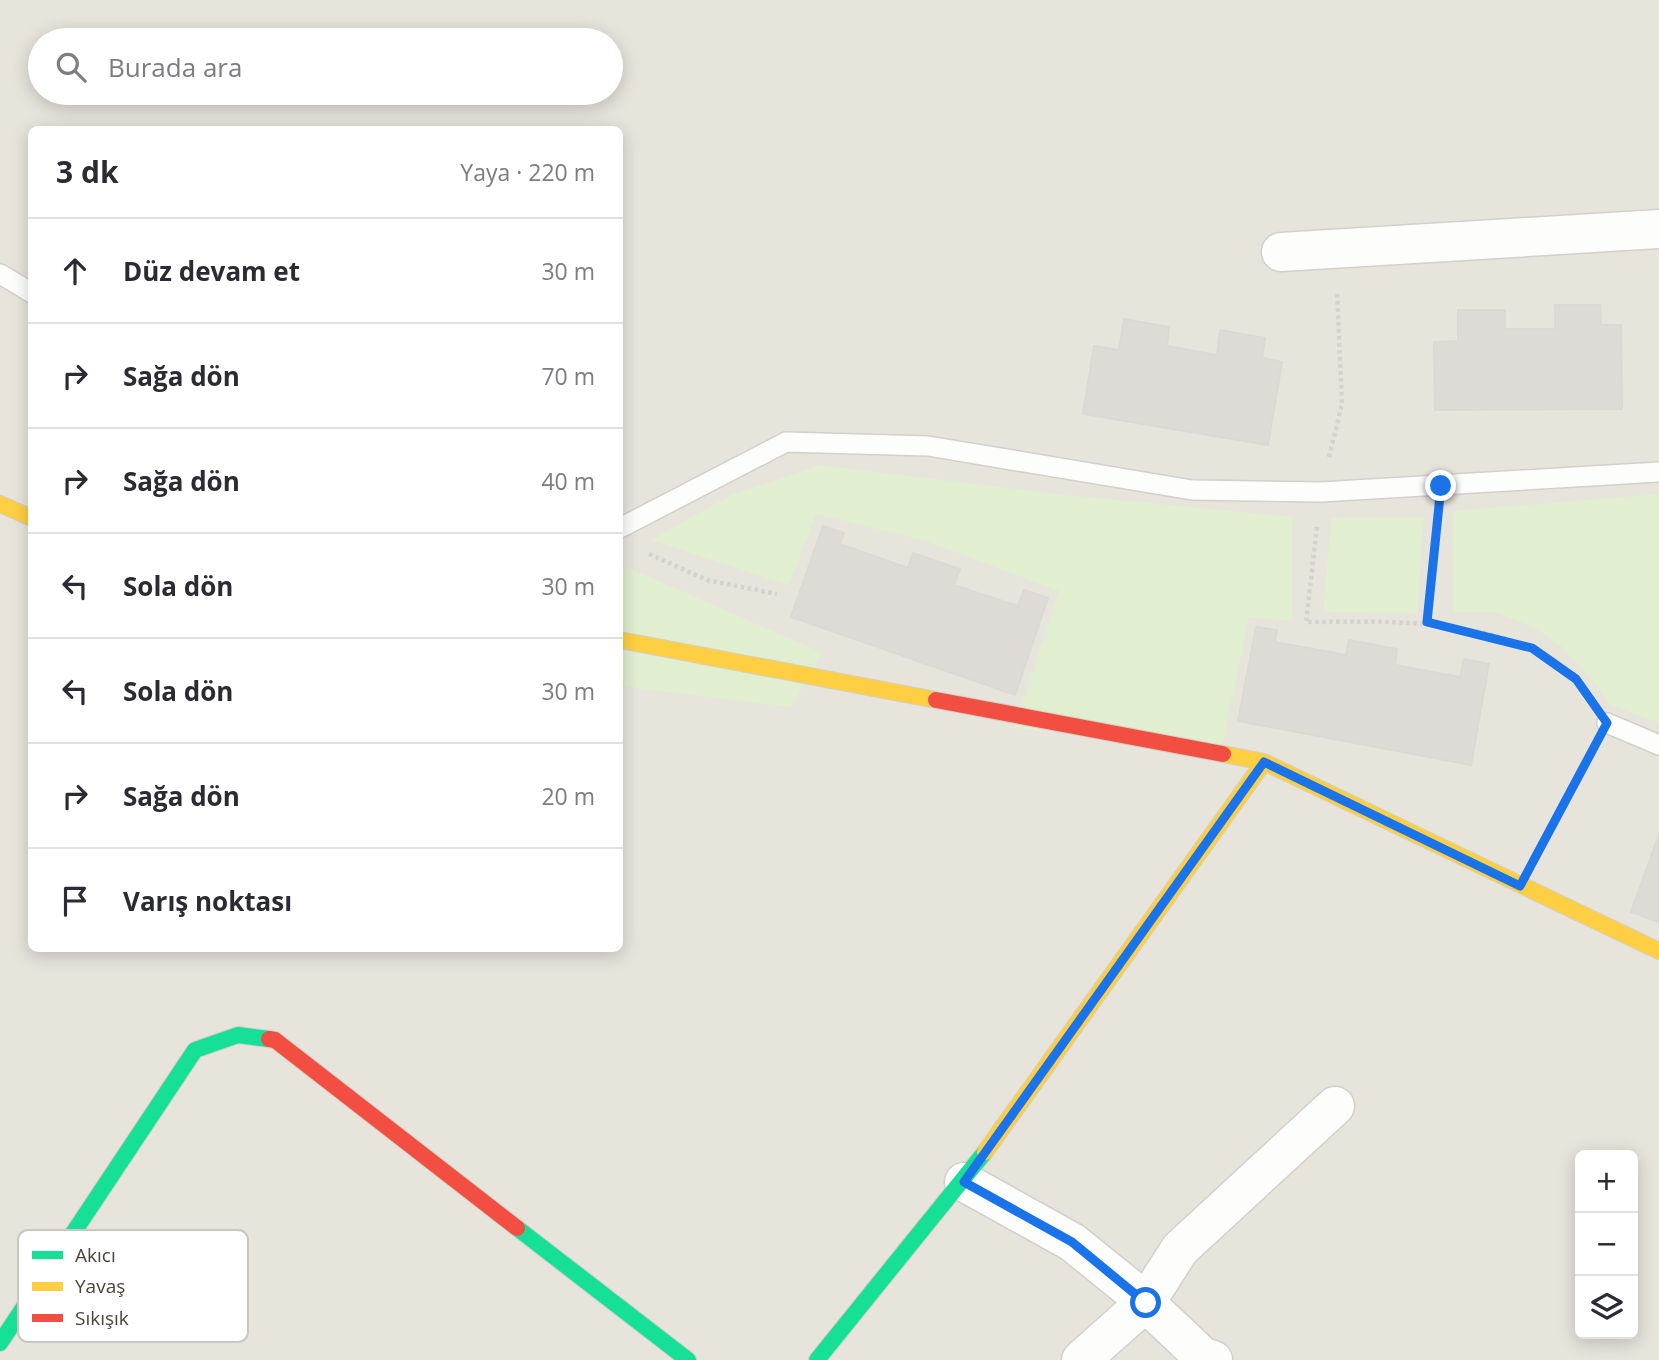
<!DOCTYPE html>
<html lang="tr">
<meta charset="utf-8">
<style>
:root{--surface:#fff;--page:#f2f2f3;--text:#2b2b33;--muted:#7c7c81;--line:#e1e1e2}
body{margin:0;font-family:"Open Sans",sans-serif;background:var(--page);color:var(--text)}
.controls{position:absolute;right:21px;bottom:21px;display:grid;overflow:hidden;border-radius:10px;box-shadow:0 4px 18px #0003}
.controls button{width:63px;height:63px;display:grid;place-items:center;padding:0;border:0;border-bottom:2px solid var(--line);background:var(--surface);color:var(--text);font:35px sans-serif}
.stop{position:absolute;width:21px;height:21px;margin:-16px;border:5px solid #1a73e8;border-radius:50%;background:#fff}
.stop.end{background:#1a73e8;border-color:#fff;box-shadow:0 2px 7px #0008}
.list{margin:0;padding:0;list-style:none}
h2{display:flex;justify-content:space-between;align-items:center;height:91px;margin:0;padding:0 28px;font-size:30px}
h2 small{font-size:23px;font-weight:400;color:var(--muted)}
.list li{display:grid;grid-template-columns:46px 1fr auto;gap:21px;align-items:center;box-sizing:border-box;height:105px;padding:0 28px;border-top:2px solid var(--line)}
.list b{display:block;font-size:26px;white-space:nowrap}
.list em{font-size:23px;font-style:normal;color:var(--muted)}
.icon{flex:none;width:38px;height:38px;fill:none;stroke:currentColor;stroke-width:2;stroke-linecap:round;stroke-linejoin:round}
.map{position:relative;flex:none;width:1659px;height:1360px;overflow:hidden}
.search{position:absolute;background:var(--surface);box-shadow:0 4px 18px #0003;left:28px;top:28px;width:595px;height:77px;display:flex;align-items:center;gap:18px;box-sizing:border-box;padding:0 24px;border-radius:38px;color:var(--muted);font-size:26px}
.panel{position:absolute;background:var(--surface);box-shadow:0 4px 18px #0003;left:28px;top:126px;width:595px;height:826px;border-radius:10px}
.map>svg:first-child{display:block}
.residential{fill:#e7e4dc;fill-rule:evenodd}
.green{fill:#e1eecf}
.building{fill:#dedbd6;stroke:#dcd9d4;stroke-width:2}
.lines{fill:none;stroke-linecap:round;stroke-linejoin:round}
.lane-casing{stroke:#d2d0cb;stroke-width:22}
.street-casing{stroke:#d2d0cb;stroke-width:41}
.fast-casing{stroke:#d3cfc5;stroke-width:18}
.slow-casing{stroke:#d3cfc5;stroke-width:18}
.jam-casing{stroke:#d3cfc5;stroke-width:18}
.path{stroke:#d3d2cc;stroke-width:4.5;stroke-dasharray:3.5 3.5;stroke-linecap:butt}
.lane{stroke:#fdfdfc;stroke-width:19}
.street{stroke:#fdfdfc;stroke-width:38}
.fast{stroke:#16e098;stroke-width:16}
.slow{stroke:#ffcf43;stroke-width:16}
.jam{stroke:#f24e42;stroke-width:16}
.route{stroke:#1a73e8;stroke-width:9}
.key{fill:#fff;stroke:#c9c7c4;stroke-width:2}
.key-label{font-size:19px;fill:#4b4439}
</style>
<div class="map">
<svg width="1659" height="1360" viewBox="0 0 1659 1360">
<rect width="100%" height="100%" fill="#f4f2ee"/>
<path class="residential" d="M0,0H1659V1360H0ZM40,40H611V93H40ZM32,130H620V948H32ZM1580,1155H1633V1334H1580Z"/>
<path class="green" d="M819,465L1056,494L1292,517V621L1249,617L1222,746L1014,728L1059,591L926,541L816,514L789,585L651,540L729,496Z
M1659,494V723L1609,704L1594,682L1562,647L1533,627L1495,612H1454L1453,511Z
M1424,517L1417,613L1323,612L1331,518Z
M620,564L823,653L791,707L620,686Z"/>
<path class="building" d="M1555,305H1600L1601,325H1621L1622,409L1435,410L1434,342L1458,341V310H1505V329H1555Z
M1124,319L1169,327L1167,346L1217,355L1220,330L1265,338L1262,358L1282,362L1268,445L1083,414L1094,346L1119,350Z
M823,526L844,533L840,544L908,568L913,553L960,569L954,585L1018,606L1024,590L1048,598L1015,695L791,617Z
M1256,627L1277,630L1275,642L1346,655L1349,640L1397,649L1395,665L1460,677L1464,659L1489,664L1471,765L1238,721Z
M1659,834V922L1631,912Z"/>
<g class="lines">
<defs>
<path id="lane" d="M0,274L32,293
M620,528L786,442L928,446L1192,490L1321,492L1659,472
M1607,723L1659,745"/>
<path id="street" d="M1281,252L1659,229
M964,1182L1072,1242L1134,1292L1202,1356L1213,1360
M1081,1360L1146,1302L1180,1249L1335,1106"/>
<path id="fast" d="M517,1228L688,1360
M0,1343L195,1050L238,1035L269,1039
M817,1360L985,1152"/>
<path id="slow" d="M0,504L32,518
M620,640L936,700
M1223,754L1264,762L1659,951
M985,1152L1264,762"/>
<path id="jam" d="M936,700L1223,754
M269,1039L275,1040L517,1228"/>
</defs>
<use href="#lane" class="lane-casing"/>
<use href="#street" class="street-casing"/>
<use href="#fast" class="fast-casing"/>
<use href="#slow" class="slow-casing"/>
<use href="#jam" class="jam-casing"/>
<path class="path" d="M1329,457L1342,404L1337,292
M1317,527L1306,622C1395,622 1529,613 1587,695
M649,554L707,580L777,594
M1427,622L1438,519
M1541,847L1591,753"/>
<use href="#lane" class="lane"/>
<use href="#street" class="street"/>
<use href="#fast" class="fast"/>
<use href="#slow" class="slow"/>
<use href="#jam" class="jam"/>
</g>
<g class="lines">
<path class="route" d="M1146,1303L1072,1242L964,1182L1264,762L1520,886L1607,723L1576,679L1532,648L1427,622L1441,486"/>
</g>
<rect x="18" y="1230" width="230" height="112" rx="10" class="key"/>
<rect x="32" y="1251" width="31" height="8" fill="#16e098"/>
<rect x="32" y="1282" width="31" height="9" fill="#ffcf43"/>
<rect x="32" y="1314" width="31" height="8" fill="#f24e42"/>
<g class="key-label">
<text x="75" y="1262">Akıcı</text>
<text x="75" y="1293">Yavaş</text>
<text x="75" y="1325">Sıkışık</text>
</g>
</svg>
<div class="controls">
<button>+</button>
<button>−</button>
<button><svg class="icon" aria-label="layers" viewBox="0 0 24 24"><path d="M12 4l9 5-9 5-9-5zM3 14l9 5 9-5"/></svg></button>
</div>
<div class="stop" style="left:1146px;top:1303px"></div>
<div class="stop end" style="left:1441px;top:486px"></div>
<div class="search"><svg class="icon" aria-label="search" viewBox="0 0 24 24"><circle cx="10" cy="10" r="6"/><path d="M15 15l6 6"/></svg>Burada ara</div>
<section class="panel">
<h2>3 dk<small>Yaya · 220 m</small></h2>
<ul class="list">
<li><svg class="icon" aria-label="ahead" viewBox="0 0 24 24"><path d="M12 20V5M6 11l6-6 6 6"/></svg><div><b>Düz devam et</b></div><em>30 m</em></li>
<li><svg class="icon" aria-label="right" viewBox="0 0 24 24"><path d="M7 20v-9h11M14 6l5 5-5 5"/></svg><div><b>Sağa dön</b></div><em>70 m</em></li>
<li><svg class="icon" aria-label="right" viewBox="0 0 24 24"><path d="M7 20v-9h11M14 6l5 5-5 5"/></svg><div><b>Sağa dön</b></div><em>40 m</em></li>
<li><svg class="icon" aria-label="left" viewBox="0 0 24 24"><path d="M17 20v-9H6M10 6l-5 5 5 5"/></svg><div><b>Sola dön</b></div><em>30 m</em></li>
<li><svg class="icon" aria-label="left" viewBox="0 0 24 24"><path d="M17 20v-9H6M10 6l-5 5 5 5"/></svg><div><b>Sola dön</b></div><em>30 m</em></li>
<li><svg class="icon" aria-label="right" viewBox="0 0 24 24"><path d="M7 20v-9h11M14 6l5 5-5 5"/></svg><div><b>Sağa dön</b></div><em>20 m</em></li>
<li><svg class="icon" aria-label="arrive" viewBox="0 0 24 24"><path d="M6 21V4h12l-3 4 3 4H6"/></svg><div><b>Varış noktası</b></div></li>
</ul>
</section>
</div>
